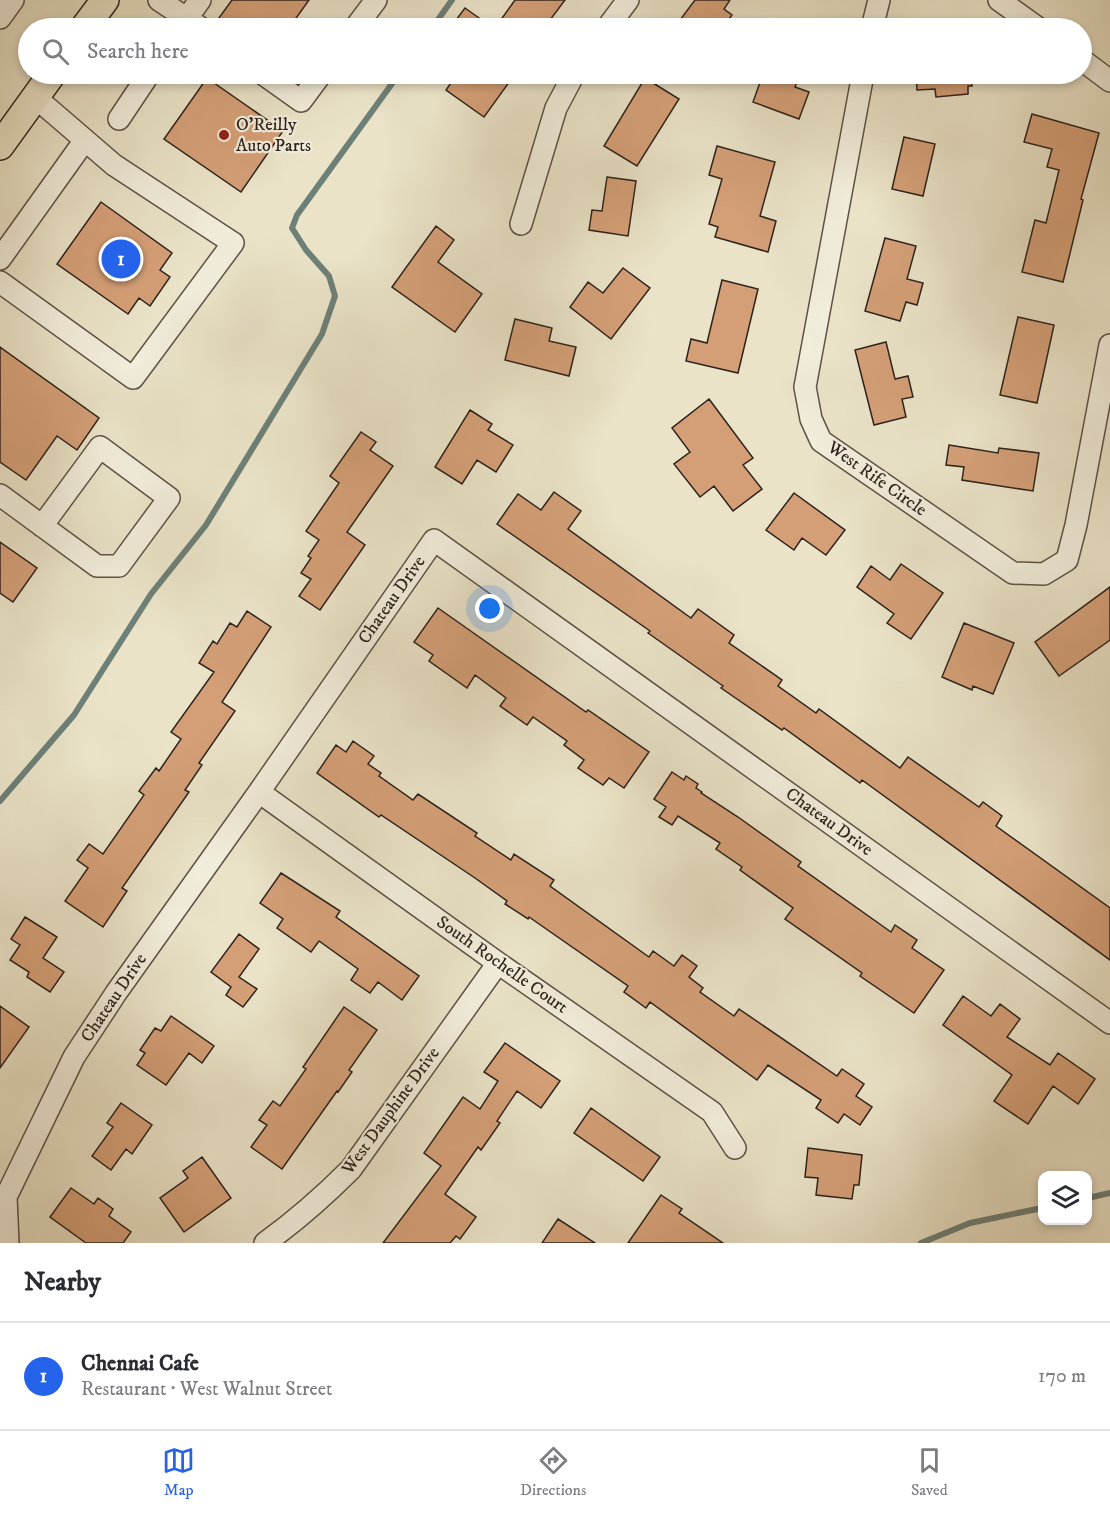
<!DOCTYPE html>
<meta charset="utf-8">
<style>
:root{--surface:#fff;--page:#f2f2f3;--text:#2b2b33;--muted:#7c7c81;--line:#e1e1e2;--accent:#2563eb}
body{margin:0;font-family:"IM FELL DW Pica",serif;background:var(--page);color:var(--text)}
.controls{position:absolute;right:18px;bottom:18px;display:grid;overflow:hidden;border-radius:12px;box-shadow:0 3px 9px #0003}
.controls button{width:54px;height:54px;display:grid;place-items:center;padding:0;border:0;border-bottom:2px solid var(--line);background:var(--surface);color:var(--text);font:30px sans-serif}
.you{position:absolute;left:490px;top:609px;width:21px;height:21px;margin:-15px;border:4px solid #fff;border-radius:50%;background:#1a73e8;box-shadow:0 0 0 9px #1a73e833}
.badge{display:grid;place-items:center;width:39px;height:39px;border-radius:50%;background:var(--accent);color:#fff;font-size:20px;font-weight:700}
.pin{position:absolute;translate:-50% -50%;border:3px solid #fff;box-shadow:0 2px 6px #0006}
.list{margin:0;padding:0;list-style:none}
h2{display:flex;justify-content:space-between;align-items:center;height:78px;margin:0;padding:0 24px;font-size:26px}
h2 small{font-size:20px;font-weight:400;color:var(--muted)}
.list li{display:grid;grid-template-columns:39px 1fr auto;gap:18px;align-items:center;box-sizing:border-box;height:108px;padding:0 24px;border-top:2px solid var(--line)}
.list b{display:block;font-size:22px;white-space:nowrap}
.list p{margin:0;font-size:20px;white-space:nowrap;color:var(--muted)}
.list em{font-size:20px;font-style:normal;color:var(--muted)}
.icon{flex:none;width:33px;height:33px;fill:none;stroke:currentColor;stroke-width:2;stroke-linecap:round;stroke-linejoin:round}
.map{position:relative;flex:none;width:1110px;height:1243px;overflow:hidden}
.search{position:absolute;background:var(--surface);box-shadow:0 3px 9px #0003;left:18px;right:18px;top:18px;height:66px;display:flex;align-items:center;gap:15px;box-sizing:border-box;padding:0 21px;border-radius:33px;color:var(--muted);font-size:22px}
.sheet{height:186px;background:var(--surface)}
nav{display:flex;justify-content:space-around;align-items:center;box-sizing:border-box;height:84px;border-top:2px solid var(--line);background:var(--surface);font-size:16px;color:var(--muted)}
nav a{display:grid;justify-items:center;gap:3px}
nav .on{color:var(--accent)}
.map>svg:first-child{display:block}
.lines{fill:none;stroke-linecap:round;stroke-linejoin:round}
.stream{stroke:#6d8078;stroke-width:6}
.building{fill:#d49f77;stroke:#2d221c;stroke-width:1.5}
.minor-casing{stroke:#5c5247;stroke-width:24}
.major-casing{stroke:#2d221c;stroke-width:30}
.minor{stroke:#f1eddb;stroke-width:21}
.major{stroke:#eae3c8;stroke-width:27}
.poi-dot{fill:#8f2418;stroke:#f1eddb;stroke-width:2}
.labels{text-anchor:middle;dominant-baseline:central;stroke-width:4.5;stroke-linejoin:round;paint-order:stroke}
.poi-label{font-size:18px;fill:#2d221c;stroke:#f1eddb;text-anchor:start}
.street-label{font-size:18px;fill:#2d221c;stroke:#f1eddb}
</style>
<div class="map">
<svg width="1110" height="1243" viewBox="0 0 1110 1243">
<rect width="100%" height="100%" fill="#eae3c8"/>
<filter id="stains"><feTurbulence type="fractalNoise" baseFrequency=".00333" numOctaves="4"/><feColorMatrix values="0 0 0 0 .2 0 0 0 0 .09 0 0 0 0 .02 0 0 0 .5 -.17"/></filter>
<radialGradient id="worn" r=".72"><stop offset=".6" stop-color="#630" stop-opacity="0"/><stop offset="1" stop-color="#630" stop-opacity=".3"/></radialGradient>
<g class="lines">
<path class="stream" d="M432,28L452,0
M0,801L74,715L151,594L206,525L322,334L335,296L329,276L306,250L292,228L297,215L399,74
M1088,1198L1110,1193
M921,1243L970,1223L1042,1208"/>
</g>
<path class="building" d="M232,0H309L289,28H224L216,22Z
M515,0H565L544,28H511L500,21Z
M695,0H730L724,9L732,15L723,28H674Z
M465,8L493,28H450Z
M457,74H515L484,117L446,90Z
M763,74H800L795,87L809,92L799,119L753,102Z
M916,74H972V86H968V94L936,97L935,89L917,90Z
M207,78L283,131L241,192L164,139Z
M645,78L679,99L637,166L604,146Z
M1032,114L1099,133L1081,199L1083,200L1063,282L1022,272L1035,220L1046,223L1059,170L1047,167L1052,149L1024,142Z
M904,137L935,144L923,196L892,189Z
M717,146L775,162L760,216L776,221L768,252L715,237L718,227L709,224L722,179L709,175Z
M607,177L636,181L628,236L589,230L592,210L602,211Z
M101,202L172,253L160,270L170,277L150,306L139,298L128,314L57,264Z
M436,226L454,240L438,262L482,294L455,332L392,287Z
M885,238L916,246L907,279L923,283L917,305L906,302L900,321L865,311Z
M623,268L650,288L611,339L570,307L588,282L603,293Z
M722,280L758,289L738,373L686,361L691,339L707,343Z
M1018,317L1054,325L1037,403L1000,395Z
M515,319L552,328L549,341L576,347L569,376L505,360Z
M886,342L895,379L908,376L913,397L902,399L906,417L874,425L855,350Z
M0,347L99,418L77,450L57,436L26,480L0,462Z
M709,399L753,458L743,465L762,489L733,511L714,486L700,497L674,464L690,452L672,428Z
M470,410L492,424L488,430L513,445L496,472L477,460L462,484L435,467Z
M361,432L376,442L370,450L393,466L347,532L365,545L320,610L299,596L311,579L301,573L311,558L308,556L319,540L306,531L339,483L330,476Z
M949,445L998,453L999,448L1039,453L1033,491L962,480L964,467L946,465Z
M554,492L581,511L568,529L691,618L698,609L734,635L729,643L782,680L778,686L816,713L819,709L900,768L908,757L979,807L983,802L1002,816L996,826L1110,908V960L862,780L860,783L784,728L782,730L721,688L723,686L648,633L650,631L497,524L518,494L541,510Z
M794,493L845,530L826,555L802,538L794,550L766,530Z
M0,542L37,568L13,602L0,593Z
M901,564L943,593L911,639L887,623L894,614L857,587L871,566L890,580Z
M1110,587V640L1059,676L1035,642Z
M438,608L586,712L588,710L649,752L624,788L609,778L603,785L578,768L584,760L564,745L567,741L533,717L527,725L500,706L506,698L475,675L467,688L429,661L433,655L414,642Z
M247,611L271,627L222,702L235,711L199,763L202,765L185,790L189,792L122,888L127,891L103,927L65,901L88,868L77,860L89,844L103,854L144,795L139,791L156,768L159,771L181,739L171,732L214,672L199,663L213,641L217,644L230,623L237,627Z
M964,623L1014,643L993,694L973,686L972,690L942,677Z
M353,741L374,756L368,764L381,773L379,776L413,800L418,794L477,833L475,836L511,860L514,854L554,880L550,886L649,957L653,951L674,966L682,955L697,966L689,977L703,988L700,992L734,1016L739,1009L837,1076L842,1069L864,1084L856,1096L872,1107L860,1125L844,1114L838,1123L816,1108L821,1100L768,1065L757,1080L650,1002L646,1008L624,992L628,986L529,917L528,919L505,904L507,901L475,878L381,815L379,817L317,773L336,745L346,752Z
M672,772L684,780L686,776L698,784L696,788L702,792L701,793L738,817L801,862L798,866L891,932L895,925L917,940L912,948L944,970L914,1013L860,976L862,973L785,919L793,908L740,870L742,867L716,849L720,843L678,816L672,825L659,817L666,807L654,799Z
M281,873L340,911L336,917L419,976L402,1000L378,982L370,993L351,980L358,969L319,941L311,952L277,928L283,919L260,903Z
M25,917L57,937L43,958L64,972L50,992L27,977L29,972L10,960L20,945L11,939Z
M239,934L259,949L239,977L257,989L243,1007L226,995L231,987L211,972Z
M963,996L991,1016L1000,1004L1020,1019L1007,1037L1050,1065L1058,1053L1095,1079L1078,1104L1053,1086L1028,1124L994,1101L1012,1075L943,1025Z
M0,1006L29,1027L0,1068Z
M344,1007L377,1030L349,1070L352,1072L338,1092L337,1091L282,1169L251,1147L267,1125L259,1120L273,1101L280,1106L306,1069L303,1067Z
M171,1016L214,1046L202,1063L189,1053L166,1085L137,1065L145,1053L140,1050L155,1028L161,1031Z
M505,1043L560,1081L541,1108L517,1091L497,1121L500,1123L481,1150L478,1147L445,1194L476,1217L460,1239L456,1236L450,1243H383L441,1166L424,1153L463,1097L480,1109L498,1081L484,1072Z
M121,1103L152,1125L132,1154L126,1149L111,1170L92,1156L113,1127L107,1123Z
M591,1108L660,1157L643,1181L574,1133Z
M808,1148L862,1155L859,1185H854L852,1199L816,1195L818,1178L805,1177Z
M202,1157L231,1198L184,1232L160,1198L188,1178L183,1171Z
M71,1188L94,1204L98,1198L113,1209L109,1216L131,1232L123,1243H86L50,1217Z
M661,1195L682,1209L679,1213L723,1243H628Z
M558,1219L595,1243H542Z"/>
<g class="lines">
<defs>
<path id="minor" d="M159,0L201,28
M999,0L1038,28
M0,18L13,0
M180,28L200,0
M355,28L376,0
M607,28L628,0
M872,28L879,0
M1082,60L1110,81
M263,74L301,101L321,74
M863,74L805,387L811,419L821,441L1013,573L1044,574L1067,560L1076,525L1110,345
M119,119L149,74
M521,224L556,108L574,74
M0,259L85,140
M0,282L133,378L233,243L114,165L35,97
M0,495L97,566H119L169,498L100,447L42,526
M259,792L498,963L712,1112L735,1148
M8,1243L6,1197L74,1057L116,993L259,792L434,540L1110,1023
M265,1243C297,1220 324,1196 351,1169L498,963"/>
<path id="major" d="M84,28L105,0
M0,146L52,74"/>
</defs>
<use href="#minor" class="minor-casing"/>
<use href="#major" class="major-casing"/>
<use href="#minor" class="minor"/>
<use href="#major" class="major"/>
</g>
<circle class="poi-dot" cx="224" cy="135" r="6"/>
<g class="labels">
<g class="poi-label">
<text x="236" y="125">O'Reilly<tspan x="236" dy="21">Auto Parts</tspan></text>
</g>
<g class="street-label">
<text transform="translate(877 479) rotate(35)">West Rife Circle</text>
<text transform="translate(392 600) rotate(-55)">Chateau Drive</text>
<text transform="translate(829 822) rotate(36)">Chateau Drive</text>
<text transform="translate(502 965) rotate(35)">South Rochelle Court</text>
<text transform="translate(114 998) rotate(-56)">Chateau Drive</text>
<text transform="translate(391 1111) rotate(-54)">West Dauphine Drive</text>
</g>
</g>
<rect width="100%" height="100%" filter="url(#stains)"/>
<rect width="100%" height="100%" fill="url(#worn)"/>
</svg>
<div class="controls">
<button><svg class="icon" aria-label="layers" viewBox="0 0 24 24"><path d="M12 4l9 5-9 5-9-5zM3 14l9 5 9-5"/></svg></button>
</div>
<div class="you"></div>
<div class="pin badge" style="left:121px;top:259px">1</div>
<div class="search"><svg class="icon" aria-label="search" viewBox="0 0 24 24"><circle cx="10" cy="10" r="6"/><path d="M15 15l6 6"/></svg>Search here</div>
</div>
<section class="sheet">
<h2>Nearby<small></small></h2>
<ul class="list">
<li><span class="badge">1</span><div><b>Chennai Cafe</b><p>Restaurant · West Walnut Street</p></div><em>170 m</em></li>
</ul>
</section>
<nav>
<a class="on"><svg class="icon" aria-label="map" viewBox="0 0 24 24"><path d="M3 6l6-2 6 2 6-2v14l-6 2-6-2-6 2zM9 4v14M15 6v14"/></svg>Map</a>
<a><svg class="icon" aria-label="directions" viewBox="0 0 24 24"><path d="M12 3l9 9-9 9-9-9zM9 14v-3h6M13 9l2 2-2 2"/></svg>Directions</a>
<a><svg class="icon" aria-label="saved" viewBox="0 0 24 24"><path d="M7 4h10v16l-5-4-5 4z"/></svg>Saved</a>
</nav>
